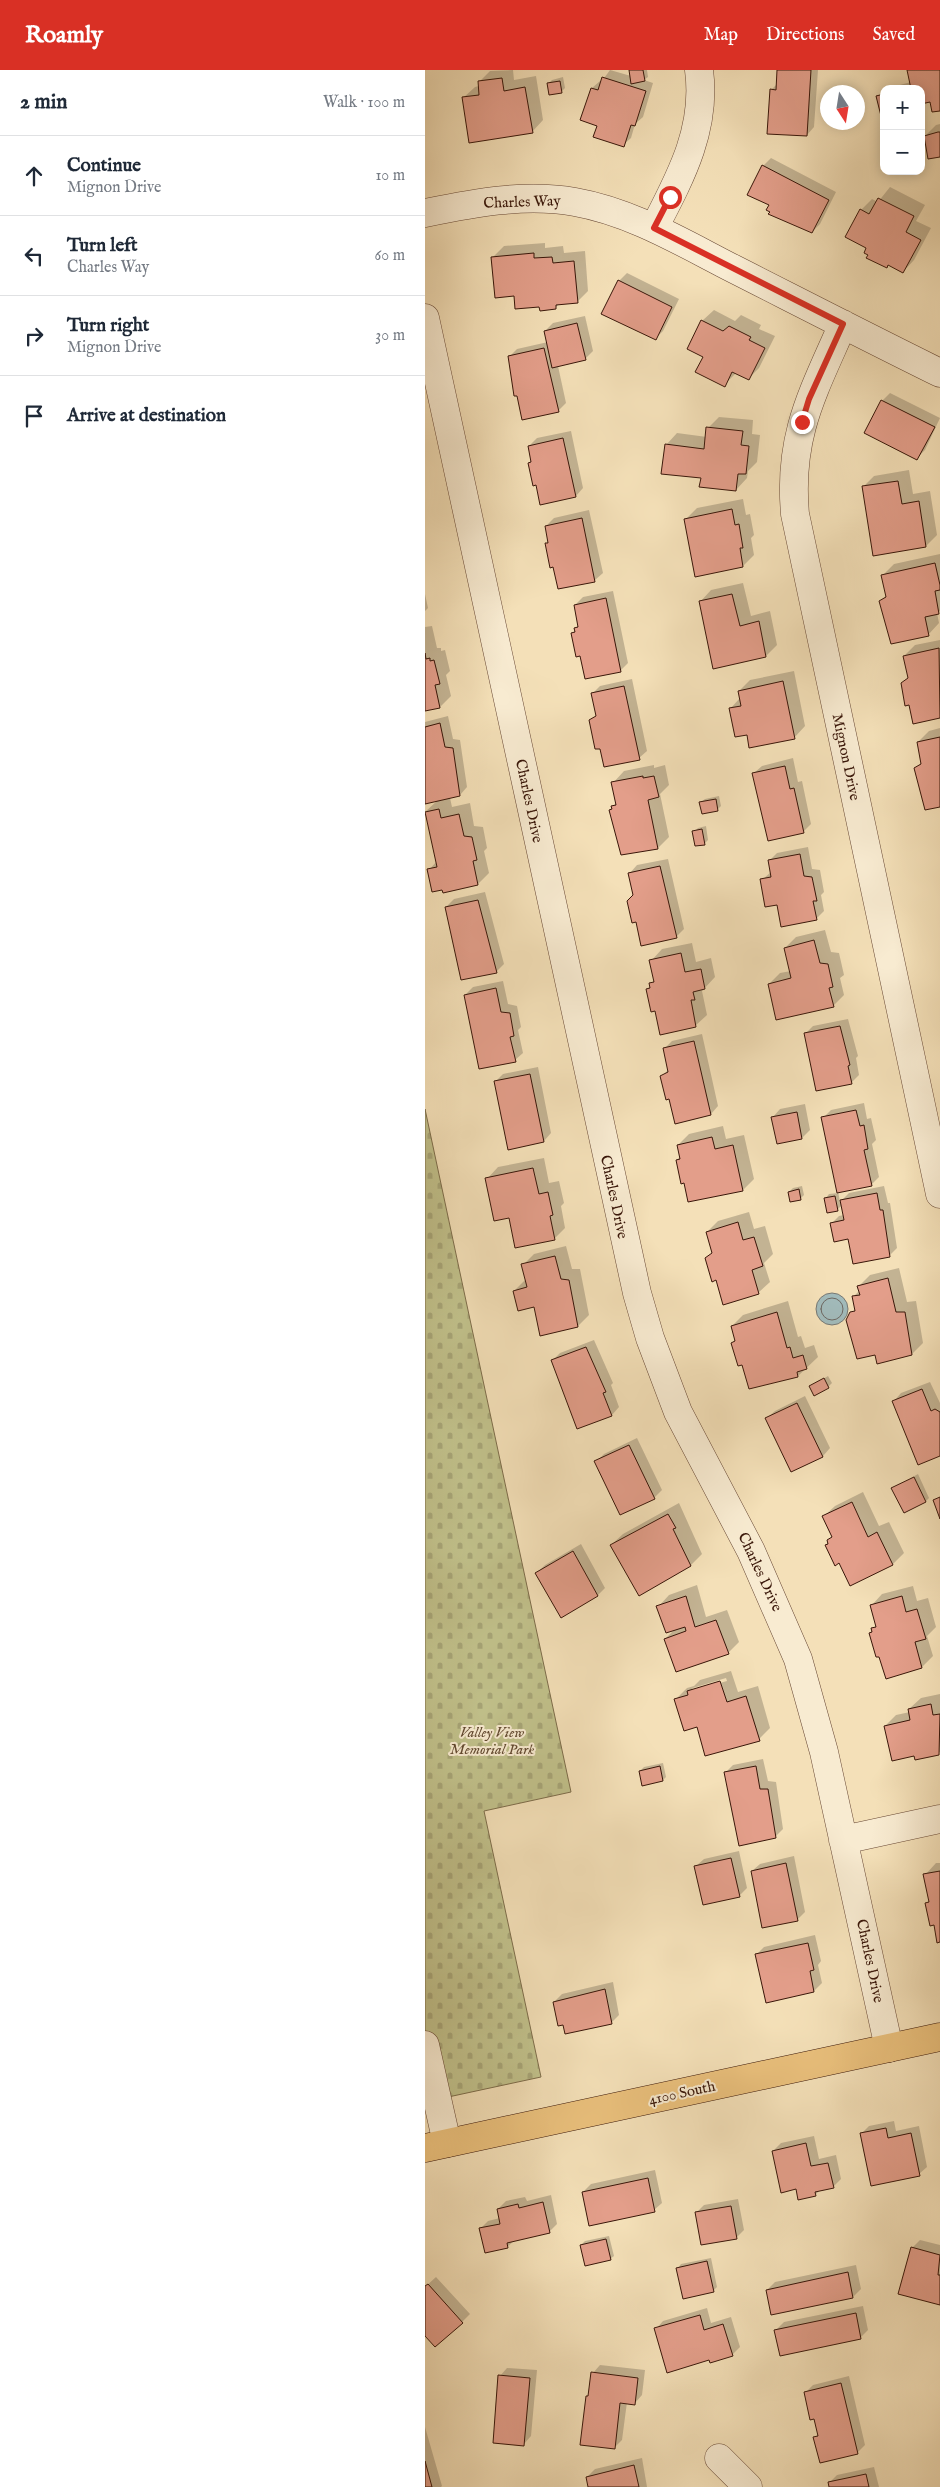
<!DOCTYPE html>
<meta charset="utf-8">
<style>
:root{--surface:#fff;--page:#f2f2f3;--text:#1f2937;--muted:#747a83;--line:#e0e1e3;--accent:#d93025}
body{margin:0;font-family:"IM FELL English",serif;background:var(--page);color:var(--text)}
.controls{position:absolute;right:15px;top:15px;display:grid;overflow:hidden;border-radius:10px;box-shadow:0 2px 12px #0003}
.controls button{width:45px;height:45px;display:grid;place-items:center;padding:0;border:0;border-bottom:1px solid var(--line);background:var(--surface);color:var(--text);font:25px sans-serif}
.compass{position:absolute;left:395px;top:15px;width:45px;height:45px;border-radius:50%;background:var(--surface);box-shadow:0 2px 12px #0003;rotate:168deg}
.stop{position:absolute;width:15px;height:15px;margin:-11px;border:4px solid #d93025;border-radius:50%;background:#fff}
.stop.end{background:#d93025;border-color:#fff;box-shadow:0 1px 5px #0008}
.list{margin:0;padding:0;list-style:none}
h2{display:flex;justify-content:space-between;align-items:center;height:65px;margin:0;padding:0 20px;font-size:21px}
h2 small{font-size:16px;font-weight:400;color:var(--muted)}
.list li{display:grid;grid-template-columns:32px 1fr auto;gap:15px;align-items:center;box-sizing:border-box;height:80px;padding:0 20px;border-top:1px solid var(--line)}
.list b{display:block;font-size:19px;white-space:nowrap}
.list p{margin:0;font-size:16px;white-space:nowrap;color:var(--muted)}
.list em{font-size:16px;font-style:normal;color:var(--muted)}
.icon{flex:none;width:28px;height:28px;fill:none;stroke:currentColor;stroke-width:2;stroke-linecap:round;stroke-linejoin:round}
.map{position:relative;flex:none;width:515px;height:2417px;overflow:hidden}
header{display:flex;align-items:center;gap:30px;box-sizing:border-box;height:70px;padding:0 25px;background:var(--accent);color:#fff}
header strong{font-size:24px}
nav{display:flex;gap:28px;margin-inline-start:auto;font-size:18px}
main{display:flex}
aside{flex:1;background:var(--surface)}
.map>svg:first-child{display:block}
.cemetery{fill:url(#cemetery-stones);stroke:#7d6c4a}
.water{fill:#a1baba;stroke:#777873}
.shadow{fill:#0003;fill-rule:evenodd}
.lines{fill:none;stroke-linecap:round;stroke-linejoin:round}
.shore{stroke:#6d6862;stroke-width:1}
.building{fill:#e39e8a;stroke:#391609}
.minor-casing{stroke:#684835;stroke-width:29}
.major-casing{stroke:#391609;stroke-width:29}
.minor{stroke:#f8ebd1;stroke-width:28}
.major{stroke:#eac07c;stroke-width:28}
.route{stroke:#d93025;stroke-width:6}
.labels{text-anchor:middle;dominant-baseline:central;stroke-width:4;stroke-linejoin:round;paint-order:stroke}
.street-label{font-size:15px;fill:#391609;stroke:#f8ebd1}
.park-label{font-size:15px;font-style:italic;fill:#624930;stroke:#f8ebd1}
</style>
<header>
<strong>Roamly</strong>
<nav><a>Map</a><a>Directions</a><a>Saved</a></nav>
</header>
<main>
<aside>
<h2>2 min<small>Walk · 100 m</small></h2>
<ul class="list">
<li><svg class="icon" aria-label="ahead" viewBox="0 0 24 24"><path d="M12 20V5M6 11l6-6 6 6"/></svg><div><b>Continue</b><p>Mignon Drive</p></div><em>10 m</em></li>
<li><svg class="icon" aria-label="left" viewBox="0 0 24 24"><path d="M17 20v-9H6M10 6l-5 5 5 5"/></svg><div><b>Turn left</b><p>Charles Way</p></div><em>60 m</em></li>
<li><svg class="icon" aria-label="right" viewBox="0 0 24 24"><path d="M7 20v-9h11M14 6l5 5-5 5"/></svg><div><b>Turn right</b><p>Mignon Drive</p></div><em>30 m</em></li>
<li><svg class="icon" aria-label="arrive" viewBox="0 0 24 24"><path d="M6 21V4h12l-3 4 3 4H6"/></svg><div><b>Arrive at destination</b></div></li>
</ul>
</aside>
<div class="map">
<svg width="515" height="2417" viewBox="0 0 515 2417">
<defs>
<pattern id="cemetery-stones" width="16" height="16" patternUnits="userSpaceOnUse" patternTransform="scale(1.25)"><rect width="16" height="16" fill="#c1c18b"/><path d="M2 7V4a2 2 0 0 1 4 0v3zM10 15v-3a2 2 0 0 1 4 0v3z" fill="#a7a577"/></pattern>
</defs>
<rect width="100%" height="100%" fill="#f4e0b8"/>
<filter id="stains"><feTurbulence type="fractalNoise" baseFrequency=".004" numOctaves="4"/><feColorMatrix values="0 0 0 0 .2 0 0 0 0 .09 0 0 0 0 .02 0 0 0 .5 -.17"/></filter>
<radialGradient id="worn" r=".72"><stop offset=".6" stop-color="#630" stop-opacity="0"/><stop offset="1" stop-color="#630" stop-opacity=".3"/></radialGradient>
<path class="cemetery" d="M0,1039L146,1722L59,1741L116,2007L0,2032Z"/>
<path class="water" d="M391 1239a16 16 0 1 1 32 0a16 16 0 1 1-32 0Z"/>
<path class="shadow" d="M88,0L89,10L111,6L118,50L107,62L38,28L50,17L54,16V12L65,1Z
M185,0L206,6V0H222L223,7L219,10L228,13L218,47L210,54L206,68L198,75L174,55L167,18L175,11H177Z
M353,0H393L389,57L382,65L346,20L353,13Z
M484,0H515V39L496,19H460L486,12Z
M138,7L140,18L137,21L123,14L127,10Z
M515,54V85L500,66L511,55Z
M346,88L411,122L395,154L387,162L345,135L338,96Z
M465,117L500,135L491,151L506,158L489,190L478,202L464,194L461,197L444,184L436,140L447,129L453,132Z
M120,173V178L138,176L139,183L160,181L163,221L152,232L134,234L130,238L116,236L68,187L79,176Z
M202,203L254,229L238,261L230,269L194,211Z
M289,240L310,251L316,245L336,255L334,259L350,266L334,298L323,309L311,303L299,315L279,286L277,251Z
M160,246L168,281L160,289L133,296L141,333L133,341L84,287L92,279L123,272L120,261L128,253Z
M465,323L515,348L500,380L492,388L457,331Z
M294,347L328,350L327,364L335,365L332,392L323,401L322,408L311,420L277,407L241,375L252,363L282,367L283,358Z
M146,361L158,418L151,426L112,413L104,393L107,390L104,376L112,368Z
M484,400L488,424L505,421L512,465L501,476L438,417L449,406Z
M318,429L321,445L325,444L329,465L326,468L329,485L318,496L261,449L272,438Z
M164,440L178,503L170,510L134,518L121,474L124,471L121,456L129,448Z
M515,484V541L512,543L514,553L503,565L455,531L462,525L458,505L469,494Z
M318,513L326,546L345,541L352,575L341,586L289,597L275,532L286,520Z
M188,521L203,593L196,600L156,585L148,564L154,554L150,535L158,527Z
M0,524L3,538L0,541Z
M7,556L12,578H16V581L20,580L25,601L21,605L26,626L15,637L0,640V557Z
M515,570V647L489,652L485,633L477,613L484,607L479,586L490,575Z
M369,601L380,656L369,668L323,663L305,639L315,628L314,621L325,610Z
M207,609L222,681L214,688L176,677L166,651L172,645L167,624L175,616Z
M23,646L28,669L35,670L42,717L35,725L25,728L27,737L45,733L49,756L58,757L62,778L59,781L64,803L53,814L4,800L12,791L0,742L13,730L0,733V652Z
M515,658V736L490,699L497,692L493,672L504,661Z
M368,688L373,712L377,711L386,754L378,762L329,703L337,696Z
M229,695V698L240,695L244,715L235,724L244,767L233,778L185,740L192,732L188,713L199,701Z
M294,726L296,736L292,740L276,732L280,729Z
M281,756L283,770L280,773L269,762L273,758Z
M383,777L387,799L395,800L399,822L396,825L399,841L391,849L353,833L337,810L346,802L344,791L352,783Z
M243,789L259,859L251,867L212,851L205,803L212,795Z
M60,822L79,894L71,902L21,837L29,829Z
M400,860L406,882L414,883L419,905L415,908L419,925L408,936L344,914L355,903L366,901L360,878L371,867Z
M267,873L271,892L286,888L290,907L277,921L282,945L270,956L231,939L222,920L230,909L226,891L237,879Z
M78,911L83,934L92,936L96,957L93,960L98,983L90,990L40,925L48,917Z
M423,949L433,986L431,988L434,1005L426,1013L380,964L388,956Z
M277,964L293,1036L286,1044L245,1027L237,1006L243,1000L239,979L247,971Z
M113,997L126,1063L119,1071L70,1012L78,1004Z
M439,1033L442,1049L446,1048L451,1070L447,1074L454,1107L446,1115L413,1121L415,1132L424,1123L459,1116L463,1133H465L472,1178L464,1186L424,1168L407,1153L414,1146L419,1145L417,1135L412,1140L401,1128L404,1124L413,1123L398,1048L406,1040Z
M380,1034L385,1060L377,1068L353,1073L348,1047L355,1039Z
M298,1056L301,1069L319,1065L329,1109L318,1120L252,1090L255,1087L253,1075L264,1064Z
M119,1088L124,1113L134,1111L139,1133L136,1136L140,1158L129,1169L85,1146L62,1109L73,1097Z
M377,1116L379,1125L375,1129L364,1122L368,1118Z
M324,1142L329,1159L340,1156L348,1184L339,1193L345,1212L333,1223L292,1209L281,1189L288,1182L282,1162L293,1151Z
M141,1176L147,1199H155L164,1245L153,1256L110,1236L89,1221L101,1209L98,1195L109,1184Z
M474,1198L482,1232L491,1231L498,1273L487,1284L451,1283L425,1266L422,1251L431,1239L428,1227L435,1220L434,1216L445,1205Z
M363,1231L373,1267L376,1266L380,1278L389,1275L393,1287L373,1306L325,1317L318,1293L307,1273L311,1269L307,1256L318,1245Z
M169,1270L188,1313L186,1315L194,1337L187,1345L127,1291L135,1283Z
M403,1306L407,1313L403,1317L386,1316Z
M505,1312L515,1333V1384L469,1331L476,1323Z
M380,1326L405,1378L398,1386L367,1400L342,1348L350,1341Z
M212,1368L237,1420L229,1428L171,1392L179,1384Z
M493,1404L504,1428L501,1431L468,1418Z
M438,1422L454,1456L464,1452L479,1483L468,1494L415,1492L401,1475L407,1466L398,1447L410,1436Z
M254,1433L277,1484L266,1495L186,1475L198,1464Z
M156,1474L180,1518L173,1525L112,1503L120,1495Z
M272,1515L281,1547L302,1540L314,1572L303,1583L240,1569L250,1559L233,1537L244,1525Z
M488,1516L492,1531L503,1528L511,1557L502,1566L508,1586L497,1597L445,1563L452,1555L446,1536L457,1524Z
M306,1601L313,1622L333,1616L345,1658L334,1669L273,1656L251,1629L262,1618L269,1616L275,1610ZM301,1608L302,1611L265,1621L268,1618Z
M515,1624V1682L490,1685L460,1656L471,1645L485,1642L484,1639L496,1628Z
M338,1689L343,1711L351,1712L358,1759L350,1767L300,1703L308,1695Z
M238,1693L241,1707L238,1710L215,1701L219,1697Z
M314,1781L322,1818L314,1826L271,1796L279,1789Z
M369,1786L380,1842L372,1850L327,1801L335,1794Z
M511,1793H515V1871L502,1833L505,1830L500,1805Z
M390,1865L396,1891L393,1895L397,1913L389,1921L331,1885L339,1877Z
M188,1912L194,1945L187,1952L129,1932L137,1924Z
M469,2051L471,2061L494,2056L502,2097L494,2104L436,2064L444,2056Z
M389,2066L394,2089L411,2085L416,2109L408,2117L395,2120L390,2125L372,2118L348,2081L356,2073Z
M230,2100L237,2133L229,2140L158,2122L166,2114Z
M126,2125L132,2154L124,2162L90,2170L82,2177L56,2158L63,2151L75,2148L73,2139L81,2131L100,2127L102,2131Z
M313,2129L319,2160L311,2168L271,2143L279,2135Z
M184,2166L189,2186L185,2189L156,2175L160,2171Z
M495,2170L515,2175V2233L487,2178Z
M286,2188L292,2217L288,2221L253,2198L256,2194Z
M431,2195L436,2219L428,2227L347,2244L342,2220L350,2212Z
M11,2207L45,2244L37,2252L0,2264V2217Z
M438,2236L443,2260L435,2268L351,2260L359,2252Z
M282,2238L286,2253L306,2247L315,2277L307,2285L285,2289L231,2259L238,2251Z
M175,2295L220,2300L217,2325L210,2333L202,2332L197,2370L189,2378L162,2327L165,2323L168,2303Z
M82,2298L112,2300L106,2366L99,2374L75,2306Z
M424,2306L440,2375L432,2383L390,2367L394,2364L380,2323L388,2315Z
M0,2357L17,2416L16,2417H0Z
M217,2388L222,2417H165L162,2407L170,2399Z
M449,2397L454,2417H406L405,2412L412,2405Z"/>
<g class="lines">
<path class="shore" d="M396 1239a11 11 0 1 1 22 0a11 11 0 1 1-22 0Z"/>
</g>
<path class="building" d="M204,0H218L220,11L206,14Z
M352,0H386L382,66L342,64L345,19L351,20Z
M482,0H515V41L507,42L505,32L496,34V19H486Z
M177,7L221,21L210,56L206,55L199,77L168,67L172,56L155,50L166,18L173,20Z
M77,8L79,21L100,17L108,63L44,73L37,27L54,25L53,11Z
M135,11L137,23L124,25L122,13Z
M459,24V58L451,26Z
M513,62H515V87L503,89L499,66Z
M337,95L404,130L387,163L343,144L345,142L341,140L344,135L322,125Z
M453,128L489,146L481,162L496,170L478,203L463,195L462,198L441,188L443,185L439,183L441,178L420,167L435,139L444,144Z
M109,183V188L127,187L128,193L149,191L153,233L131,235V239L115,241L114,237L90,239L89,226L70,228L66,187Z
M193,210L247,237L231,270L176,244Z
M276,250L298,261L304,256L326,267L324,270L340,278L324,310L307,302L300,317L270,302L278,287L262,279Z
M152,253L161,290L127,298L119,261Z
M119,278L134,342L97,350L92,326H89L83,286Z
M456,330L510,357L492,390L439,363Z
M281,357L318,361L316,375L324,376L321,404H313L311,421L274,417L276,408L236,404L240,374L279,379Z
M138,368L151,427L115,435L111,415L108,416L103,393L106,392L103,376Z
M473,411L477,434L494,431L501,477L448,486L437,416Z
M307,439L310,455L314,454L318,478H315L318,497L270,507L259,449Z
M157,448L170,512L133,519L128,497L125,498L120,473H123L120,456Z
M510,493L515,515V520L510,521L514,544L500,547L504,566L466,574L454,531L461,527L456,505Z
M307,524L315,556L334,551L341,587L288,599L274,531Z
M181,528L196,602L160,609L155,586L151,587L146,563L150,562L149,558L153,557L149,535Z
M514,578L515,648L488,654L484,635L480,636L476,613L483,608L478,586Z
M0,583L1,589L5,588V591L9,590L15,614L10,615L15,638L0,641Z
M358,611L370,669L324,678L322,665L310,667L304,638L316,636L313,621Z
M199,616L215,690L179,697L175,679H170L164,650L171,646L166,623Z
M15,653L20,677L28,678L35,726L0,734V657Z
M515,667V737L500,740L489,698L496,694L492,672Z
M360,696L365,719L369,718L379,763L343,771L327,703Z
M218,706V708L229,706L234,727L223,730L233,779L196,785L184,740L187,739L186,736L191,735L186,712Z
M291,729L293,741L277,744L274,732Z
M14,739L16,748L34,744L39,766L47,767L52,790L48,791L53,815L18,823L17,820L7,822L2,799L12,797L0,742Z
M277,759L280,775L270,776L267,761Z
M375,784L379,806L387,807L392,831H388L392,850L356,857L352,835L340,837L335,809L346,807L343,790Z
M235,796L252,868L216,876L211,852L207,853L202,831L208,825L203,803Z
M53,830L72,903L36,910L20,837Z
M389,870L395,893L403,894L408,917L404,918L409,937L351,950L343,914L366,908L359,878Z
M256,883L260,902L276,899L280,919L268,922L270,930H266L271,957L235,965L230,941L226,942L221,919L225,918L224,913L229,912L224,890Z
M71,918L76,942L85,943L89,966L85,967L91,992L54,999L39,925Z
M415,956L425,995L423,996L427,1014L391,1021L379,963Z
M269,971L286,1045L250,1054L244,1029L241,1030L235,1006L243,1002L238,978Z
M105,1004L119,1072L83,1080L69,1011Z
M431,1040L435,1056L439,1055L443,1079L439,1080L447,1116L412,1123L396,1047Z
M372,1042L377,1069L352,1074L346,1047Z
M287,1067L290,1079L308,1075L318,1121L263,1132L259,1113L256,1114L251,1090L255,1089L252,1075Z
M108,1098L114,1124L123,1122L128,1145L125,1146L130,1170L90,1178L84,1148L69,1151L60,1108Z
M374,1119L376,1130L365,1132L363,1122Z
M452,1123L455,1140H458L465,1187L428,1194L423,1169L409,1172L405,1153L419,1150L415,1130Z
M410,1126L413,1141L402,1143L399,1128Z
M313,1152L318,1170L329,1167L338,1196L327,1200L334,1224L298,1235L291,1210L287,1212L280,1188L287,1183L281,1162Z
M130,1186L136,1209L144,1210L153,1257L115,1266L109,1237L93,1241L88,1221L102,1217L96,1194Z
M463,1208L471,1242H480L487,1285L452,1294L450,1285L432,1289L421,1250L425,1242L430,1241L427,1226L435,1225L432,1216Z
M352,1242L362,1278L365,1277L368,1288L378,1285L382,1299L372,1302L373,1307L324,1319L317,1295L313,1296L306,1273L310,1271L306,1256Z
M161,1277L181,1322L178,1323L187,1346L152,1359L126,1290Z
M399,1308L404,1318L389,1326L384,1316Z
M497,1319L506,1341L510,1339L515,1342V1386L493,1395L467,1331Z
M372,1333L398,1387L366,1402L340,1348Z
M204,1375L230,1429L195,1445L169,1391Z
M489,1407L501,1432L479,1443L466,1418Z
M515,1427V1449L508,1430Z
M427,1432L443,1467L452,1462L468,1495L425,1516L414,1493L410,1496L400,1475L403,1474L402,1470L407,1467L397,1446Z
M243,1444L251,1458L248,1459L266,1496L214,1526L185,1475Z
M148,1481L173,1526L136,1548L110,1503Z
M261,1526L270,1557L291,1550L304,1584L251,1602L239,1569L261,1561L260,1557L241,1563L231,1536Z
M477,1526L481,1542L492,1539L501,1569L490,1572L497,1598L461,1609L454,1587H451L444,1563L447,1562L446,1558L451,1557L445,1535Z
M295,1611L302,1632L321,1626L335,1671L280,1686L272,1657L259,1661L249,1629L263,1625L262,1621Z
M506,1634L508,1645L515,1644L514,1685L490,1690L489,1686L467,1691L459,1656L485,1650L483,1639Z
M235,1696L238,1711L217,1716L214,1701Z
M331,1696L335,1719H343L351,1768L314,1776L299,1702Z
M306,1788L315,1827L278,1835L269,1796Z
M361,1793L373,1851L337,1858L326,1801Z
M515,1801V1872L512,1873L509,1855L505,1856L500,1833L504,1832L498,1804Z
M383,1873L389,1900L385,1901L389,1922L341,1933L330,1884Z
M180,1919L187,1954L140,1964L138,1955L133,1956L128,1932Z
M461,2058L463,2068L486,2063L495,2106L446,2116L435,2063Z
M381,2073L386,2096L403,2093L409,2118L390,2122L391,2126L373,2130L371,2119L356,2123L347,2081Z
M223,2108L230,2142L164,2156L157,2122Z
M118,2132L125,2163L82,2173L83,2178L60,2183L54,2158L75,2154L72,2139L93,2134L94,2138Z
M306,2136L312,2169L276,2175L270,2142Z
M181,2169L186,2190L160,2196L155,2175Z
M486,2177L515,2185L513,2205H515V2235L473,2224Z
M282,2191L289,2222L258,2229L251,2198Z
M423,2202L428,2228L346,2245L341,2220Z
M3,2214L38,2253L10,2277L0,2266V2216Z
M431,2243L436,2269L355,2286L349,2260Z
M275,2245L279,2260L298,2254L308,2286L285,2293L284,2290L242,2303L229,2258Z
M166,2302L213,2308L210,2335L195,2333L190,2379L155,2375L161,2326H163Z
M73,2305L105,2308L99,2376L68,2373Z
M416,2313L433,2384L395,2393L388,2367L393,2366L389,2349L385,2350L379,2322Z
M0,2391L7,2417H0Z
M209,2395L214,2417H163L161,2407Z
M441,2404L444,2417H404L403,2412Z"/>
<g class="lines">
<defs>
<path id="minor" d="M0,143C49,133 100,123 150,132C207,142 258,173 309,199C378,234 446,269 515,303
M229,158C255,108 282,59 274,0
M0,248L212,1223L225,1268L253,1342L326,1481L373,1589L399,1682L464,1978
M418,254C388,323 363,365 370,444L515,1124
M418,1770L515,1749
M0,1975L22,2073
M294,2388L323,2417"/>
<path id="major" d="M0,2078L515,1967"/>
</defs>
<use href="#minor" class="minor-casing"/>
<use href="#major" class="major-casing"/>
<use href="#minor" class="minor"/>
<use href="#major" class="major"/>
</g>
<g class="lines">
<path class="route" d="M245,127L229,158L418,254L384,329L377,352"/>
</g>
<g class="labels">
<g class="street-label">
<text transform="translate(97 132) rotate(-2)">Charles Way</text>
<text transform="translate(421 687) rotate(78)">Mignon Drive</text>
<text transform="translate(104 731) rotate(78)">Charles Drive</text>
<text transform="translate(189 1127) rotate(78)">Charles Drive</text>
<text transform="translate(335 1502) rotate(65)">Charles Drive</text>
<text transform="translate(445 1891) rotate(78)">Charles Drive</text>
<text transform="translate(257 2023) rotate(-12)">4100 South</text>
</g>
<g class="park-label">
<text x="67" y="1662">Valley View<tspan x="67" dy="17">Memorial Park</tspan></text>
</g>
</g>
<rect width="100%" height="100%" filter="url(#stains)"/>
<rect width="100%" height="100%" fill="url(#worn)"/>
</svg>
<div class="controls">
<button>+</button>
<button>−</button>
</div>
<svg class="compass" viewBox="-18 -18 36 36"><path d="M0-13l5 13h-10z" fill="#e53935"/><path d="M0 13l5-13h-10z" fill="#747a83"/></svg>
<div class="stop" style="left:245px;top:127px"></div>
<div class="stop end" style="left:377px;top:352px"></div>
</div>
</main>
